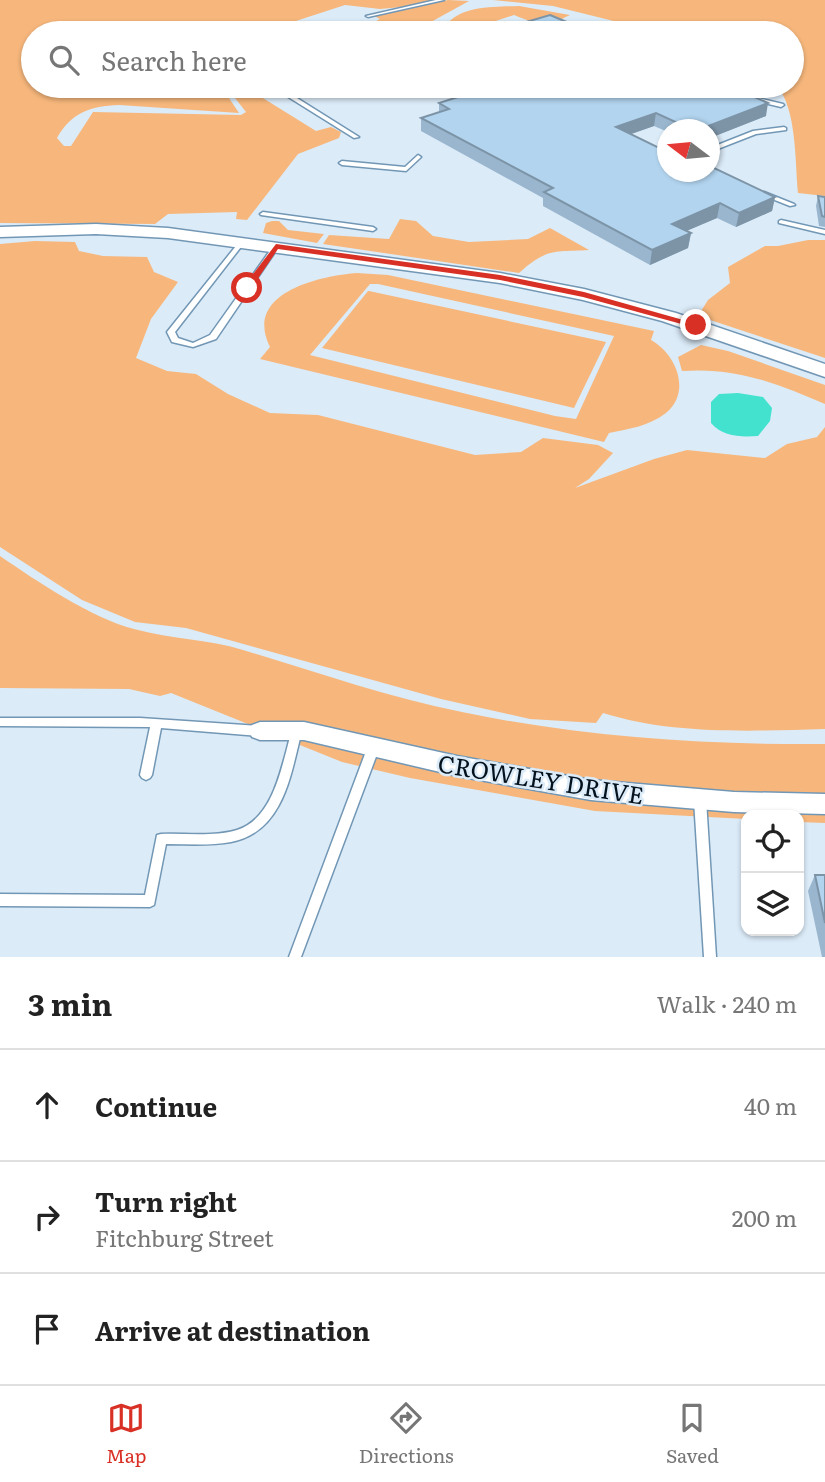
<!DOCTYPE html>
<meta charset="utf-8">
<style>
:root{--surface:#fff;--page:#f2f2f2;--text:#222;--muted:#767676;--line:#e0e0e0;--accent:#d93025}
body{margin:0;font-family:Literata,serif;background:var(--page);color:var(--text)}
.controls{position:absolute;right:21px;bottom:21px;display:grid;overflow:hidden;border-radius:14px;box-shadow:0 2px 5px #0004}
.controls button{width:63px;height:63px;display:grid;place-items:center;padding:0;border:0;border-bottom:2px solid var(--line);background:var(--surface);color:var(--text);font:35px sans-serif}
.compass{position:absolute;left:657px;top:119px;width:63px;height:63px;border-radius:50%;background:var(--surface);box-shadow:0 2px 5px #0004;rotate:286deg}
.stop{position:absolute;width:21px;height:21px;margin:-16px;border:5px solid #d93025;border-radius:50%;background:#fff}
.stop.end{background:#d93025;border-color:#fff;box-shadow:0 2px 7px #0008}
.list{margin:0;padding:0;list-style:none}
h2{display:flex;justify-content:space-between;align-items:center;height:91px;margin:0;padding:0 28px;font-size:30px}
h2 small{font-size:23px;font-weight:400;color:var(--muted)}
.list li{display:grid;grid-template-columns:46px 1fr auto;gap:21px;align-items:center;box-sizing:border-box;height:112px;padding:0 28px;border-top:2px solid var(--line)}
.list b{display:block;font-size:26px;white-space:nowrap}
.list p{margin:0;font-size:23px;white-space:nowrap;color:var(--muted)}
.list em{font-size:23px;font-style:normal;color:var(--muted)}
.icon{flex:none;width:38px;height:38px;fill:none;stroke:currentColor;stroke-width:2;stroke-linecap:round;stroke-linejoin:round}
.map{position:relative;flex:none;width:825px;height:957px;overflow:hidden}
.search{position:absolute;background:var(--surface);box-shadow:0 2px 5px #0004;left:21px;right:21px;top:21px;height:77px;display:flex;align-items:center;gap:18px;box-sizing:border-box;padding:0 24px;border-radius:38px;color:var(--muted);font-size:26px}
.sheet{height:427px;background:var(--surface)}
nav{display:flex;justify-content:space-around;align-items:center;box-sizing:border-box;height:98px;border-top:2px solid var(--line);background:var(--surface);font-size:19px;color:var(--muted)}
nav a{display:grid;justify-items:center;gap:4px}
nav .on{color:var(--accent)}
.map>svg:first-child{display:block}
.green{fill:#f7b77c;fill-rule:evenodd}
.water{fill:#43e2cf}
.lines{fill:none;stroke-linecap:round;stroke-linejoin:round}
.service-casing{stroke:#7297b5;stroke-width:3}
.minor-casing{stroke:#7297b5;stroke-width:3}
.tertiary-casing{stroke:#7297b5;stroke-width:3}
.service{fill:#fff;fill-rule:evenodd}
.minor{fill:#fff;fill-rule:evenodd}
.tertiary{fill:#fff;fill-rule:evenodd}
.wall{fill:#99b6ce}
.shaded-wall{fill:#7d94a7}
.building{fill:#b2d4ef;stroke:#7d94a7;stroke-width:2}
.route{fill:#d93025}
.labels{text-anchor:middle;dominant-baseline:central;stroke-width:5;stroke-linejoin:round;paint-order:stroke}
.near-street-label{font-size:24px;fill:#04121d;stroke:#dbebf8}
</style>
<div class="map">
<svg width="825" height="957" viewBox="0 0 825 957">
<rect width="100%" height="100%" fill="#dbebf8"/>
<path class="green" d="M0,0H435L413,6L380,9L345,5L259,33H33V86H230L229,98L239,113L119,105C90,106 71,113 57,138L64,146H71L93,112L241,115L246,112L235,98L238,86H265L258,95L316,131L331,127L341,132L339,138L298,154L247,220L236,219L237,212L168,214L155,224L0,223Z
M448,0L469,1L411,33H353L380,19L374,16Z
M493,0H825V196L798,193C795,163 797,109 777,86H792V33H662L553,6Z
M519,6L570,15C544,28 539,25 514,15L459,33H450L451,25L447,24C463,5 496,7 519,6Z
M400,219L416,221L433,236L469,242L528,239L550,228L589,250C553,252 547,248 519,273L323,244L329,235L389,239Z
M272,221H279L288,230L324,234L317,243L263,233L266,223Z
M808,240H825V358L698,316L708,300L730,283L728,267L765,246H778Z
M35,241L75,242L79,251L103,256L147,257L154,272L178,282L151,319L136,358L167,371L196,374L228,394L270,413L318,415L475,455L521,452L543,438L598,445L613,453L589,479L575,488L654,459L687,450L765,458L787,444L817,437L825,427V729C752,731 673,735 603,713L596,723L530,719L441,699L186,628L135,622L82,600L0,547V244Z
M357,273L388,275L654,331L651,340C676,354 692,391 666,413C649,426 629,429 609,433L604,442L260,359L270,347C243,293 319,276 357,273ZM370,284H378L614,336L576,419L555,416L310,355Z
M368,291H369L606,342L574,408L322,348Z
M701,345L728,351L825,385V404C777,383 735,367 682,371L678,357Z
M0,556C35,580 93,619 134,629C170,639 208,639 243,650C316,672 387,697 462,712C581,737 704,745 825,744V823L799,822V815H746V819L595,811L410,778L342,762L171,693L160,696L129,689L0,688Z"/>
<path class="water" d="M738,393L763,397L772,408L770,421L758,436C740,437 723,437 711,423V402L719,394Z"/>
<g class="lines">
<defs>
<path id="service" d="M436,0H444L368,17L366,16Z
M277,88H281L359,137L354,138L277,90Z
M758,98L783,104L784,105L781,107L756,101V99Z
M784,127L786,128V130L756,134L710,152V148L753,131Z
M418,155L421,157L420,158L406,171L342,165L339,163L342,161L405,167Z
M764,192L794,204L795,205L790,206L762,195V193Z
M263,212L373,227L376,229L373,231L261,215L260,214Z
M781,220L825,230V234L779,223V221Z
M242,240L245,242L244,243L175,332L178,338L193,343L210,335L274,245L276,244L279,246L216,339L193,347L172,342L167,332L240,241Z
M0,718H140L258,726L262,728L263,731L262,734L258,736L161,728L152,775L150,778L146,780L142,778L140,775L150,727L0,726Z
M297,725L301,727L302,730C291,773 284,832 231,842C210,846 188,844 166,844L154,905L150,907L0,906V894L145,895L157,835L161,834C185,833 213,837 237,830C275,818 282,763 292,730L293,727Z
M374,741L378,743L380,746L301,957H289L368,746L370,743Z
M700,795L704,796L706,800L716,957H704L694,800L696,796Z"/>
<path id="minor" d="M260,722H304L457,756L591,780L734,792L825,794V814L734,812L591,800L457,776L304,740H260L252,737L249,731L252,725Z"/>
<path id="tertiary" d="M96,224L168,228L500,273L584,289L676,313L825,364V377L662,321L583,300L500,283L168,238L96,234L0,237V227Z"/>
</defs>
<use href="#service" class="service-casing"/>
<use href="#minor" class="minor-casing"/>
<use href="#tertiary" class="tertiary-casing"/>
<use href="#service" class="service"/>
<use href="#minor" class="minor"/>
<use href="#tertiary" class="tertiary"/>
</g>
<path class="wall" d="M497,94L766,116L710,138V130H668V132L654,126L631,134L659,148L775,197L772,211L736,227L717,218L686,231L691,233L688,248L650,265L543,206V198L421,131V118L439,112V103Z
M818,196L825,197V227L819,226L816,206Z
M815,875H825V957H822L808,891Z"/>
<path class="shaded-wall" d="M768,103L766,116L710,138V130H698Z
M656,113L654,126L614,140L616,127Z
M775,197L772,211L736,227L739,213Z
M720,203L717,218L670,238L672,224Z
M691,233L688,248L650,265L652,250Z"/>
<path class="building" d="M550,15L593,33H488Z
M521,86H729L768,103L698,130H693L656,113L616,127L659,148L665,145L668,146V172H710V166L775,197L739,213L720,203L672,224L691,233L652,250L544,192L553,188L421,118L449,109L439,103L486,88L497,94Z
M818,196L825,197V217L822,216Z
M815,875H825V923Z"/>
<path class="route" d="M276,244L500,275L584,292L701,325L696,328L583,297L500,280L278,249L250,290H244V286Z"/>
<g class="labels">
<g class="near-street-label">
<text transform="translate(541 778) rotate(9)">CROWLEY DRIVE</text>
</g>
</g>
</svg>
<div class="controls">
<button><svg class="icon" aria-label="locate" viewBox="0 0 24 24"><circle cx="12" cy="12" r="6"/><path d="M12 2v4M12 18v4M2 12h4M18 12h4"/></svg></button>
<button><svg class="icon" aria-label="layers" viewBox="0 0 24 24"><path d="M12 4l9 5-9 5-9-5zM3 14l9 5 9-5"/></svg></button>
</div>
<svg class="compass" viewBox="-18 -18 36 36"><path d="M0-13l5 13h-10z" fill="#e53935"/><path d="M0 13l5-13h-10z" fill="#767676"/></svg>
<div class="stop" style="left:247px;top:288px"></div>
<div class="stop end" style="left:696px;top:325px"></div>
<div class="search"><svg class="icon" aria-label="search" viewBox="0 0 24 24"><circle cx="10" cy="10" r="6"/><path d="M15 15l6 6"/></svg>Search here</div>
</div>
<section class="sheet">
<h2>3 min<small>Walk · 240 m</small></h2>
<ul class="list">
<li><svg class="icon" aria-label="ahead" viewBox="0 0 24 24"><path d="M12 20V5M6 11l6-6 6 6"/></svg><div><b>Continue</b></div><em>40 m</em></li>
<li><svg class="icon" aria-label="right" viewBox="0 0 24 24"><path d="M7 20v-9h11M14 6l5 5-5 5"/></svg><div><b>Turn right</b><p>Fitchburg Street</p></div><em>200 m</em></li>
<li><svg class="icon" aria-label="arrive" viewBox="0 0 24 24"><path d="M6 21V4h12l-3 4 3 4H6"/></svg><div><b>Arrive at destination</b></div></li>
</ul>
</section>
<nav>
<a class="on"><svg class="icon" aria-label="map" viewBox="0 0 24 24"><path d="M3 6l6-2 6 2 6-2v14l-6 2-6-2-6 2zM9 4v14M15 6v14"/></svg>Map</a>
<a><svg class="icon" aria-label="directions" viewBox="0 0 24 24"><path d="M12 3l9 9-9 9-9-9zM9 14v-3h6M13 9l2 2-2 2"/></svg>Directions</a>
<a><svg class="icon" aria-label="saved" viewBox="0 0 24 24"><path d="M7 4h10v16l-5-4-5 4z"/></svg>Saved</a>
</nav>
